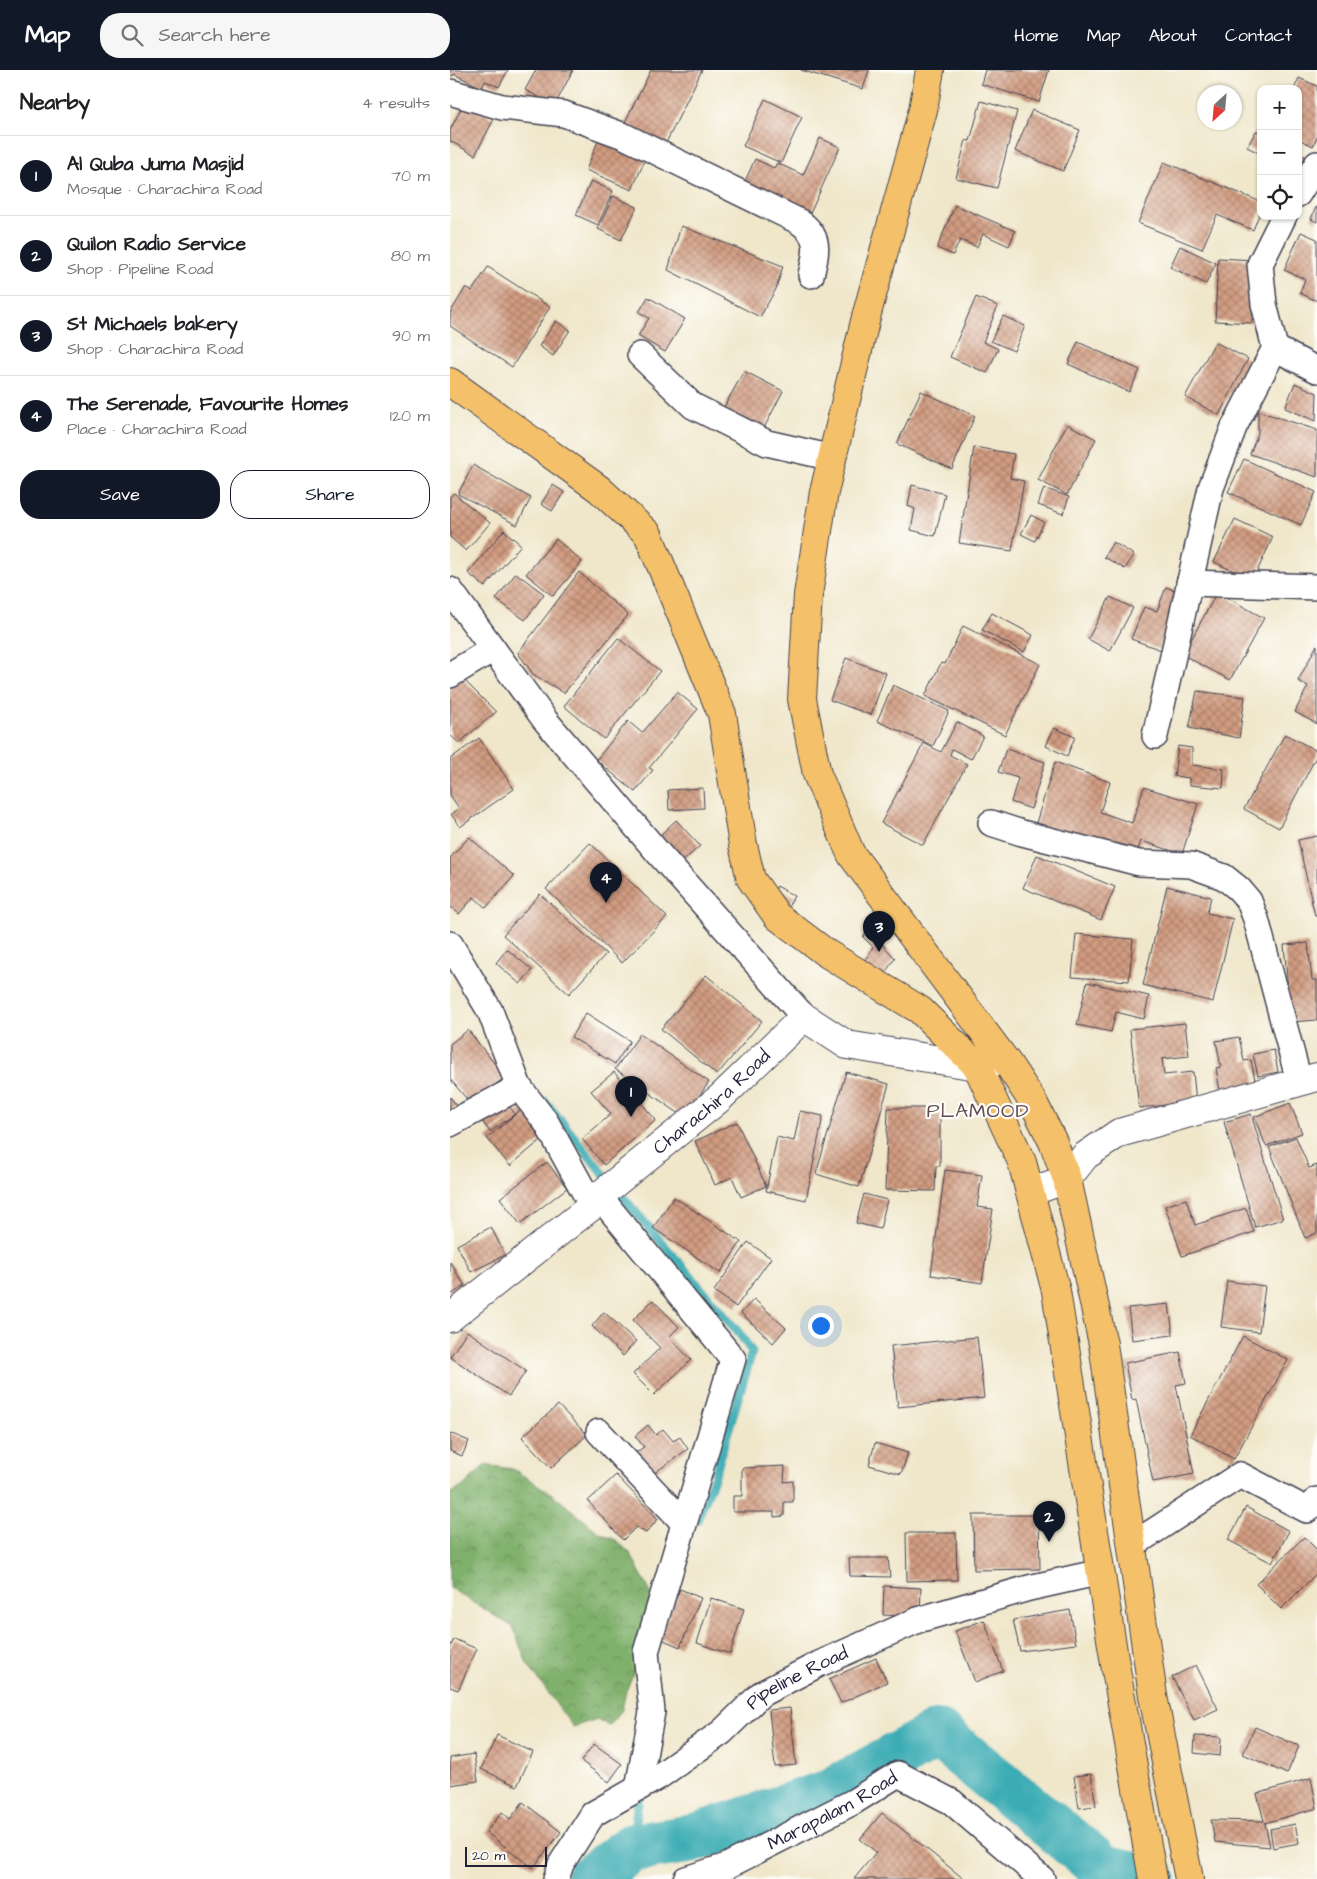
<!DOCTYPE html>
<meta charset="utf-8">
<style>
:root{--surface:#fff;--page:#f6f6f6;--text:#202124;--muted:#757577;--line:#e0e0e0;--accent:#111827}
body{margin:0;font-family:"Architects Daughter",sans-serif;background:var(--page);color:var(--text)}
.controls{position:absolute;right:15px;top:15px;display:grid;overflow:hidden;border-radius:10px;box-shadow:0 1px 4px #0004}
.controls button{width:45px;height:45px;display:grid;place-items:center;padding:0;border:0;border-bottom:1px solid var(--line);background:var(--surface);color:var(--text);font:25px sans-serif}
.compass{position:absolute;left:747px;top:15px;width:45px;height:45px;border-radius:50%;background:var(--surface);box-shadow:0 1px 4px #0004;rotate:206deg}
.scale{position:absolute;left:15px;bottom:12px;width:82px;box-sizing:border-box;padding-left:5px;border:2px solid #22223b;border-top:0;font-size:14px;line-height:18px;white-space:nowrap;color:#22223b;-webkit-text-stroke:4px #fdfcf7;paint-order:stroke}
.you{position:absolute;left:370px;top:1255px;width:18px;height:18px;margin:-12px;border:4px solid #fff;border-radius:50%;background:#1a73e8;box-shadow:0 0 0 8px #1a73e833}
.badge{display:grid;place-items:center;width:32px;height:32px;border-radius:50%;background:var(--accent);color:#fff;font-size:16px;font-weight:700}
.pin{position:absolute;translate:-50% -41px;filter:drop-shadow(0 1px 2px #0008)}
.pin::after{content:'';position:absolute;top:26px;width:18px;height:15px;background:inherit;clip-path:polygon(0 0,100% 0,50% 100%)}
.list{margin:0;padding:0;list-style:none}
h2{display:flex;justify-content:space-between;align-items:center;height:65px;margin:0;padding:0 20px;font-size:21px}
h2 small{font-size:16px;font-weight:400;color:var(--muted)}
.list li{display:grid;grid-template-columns:32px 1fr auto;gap:15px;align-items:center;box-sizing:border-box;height:80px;padding:0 20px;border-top:1px solid var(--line)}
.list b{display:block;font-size:19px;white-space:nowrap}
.list p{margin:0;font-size:16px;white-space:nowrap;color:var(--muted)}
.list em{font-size:16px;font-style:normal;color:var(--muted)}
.actions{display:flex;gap:10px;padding:15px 20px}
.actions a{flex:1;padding:11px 0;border:1px solid var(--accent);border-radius:20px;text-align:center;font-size:18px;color:var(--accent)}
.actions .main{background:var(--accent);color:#fff}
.icon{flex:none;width:28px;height:28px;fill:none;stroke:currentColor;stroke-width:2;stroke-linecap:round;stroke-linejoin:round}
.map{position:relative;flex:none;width:867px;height:1809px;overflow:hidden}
header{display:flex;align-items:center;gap:30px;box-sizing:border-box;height:70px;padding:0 25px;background:var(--accent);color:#fff}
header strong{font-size:24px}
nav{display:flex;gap:28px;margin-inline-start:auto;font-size:18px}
.search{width:350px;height:45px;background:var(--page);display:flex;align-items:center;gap:12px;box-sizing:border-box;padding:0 18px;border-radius:20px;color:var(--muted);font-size:19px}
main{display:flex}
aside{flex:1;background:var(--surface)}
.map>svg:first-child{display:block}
.forest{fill:url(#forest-crowns);stroke:#516a54}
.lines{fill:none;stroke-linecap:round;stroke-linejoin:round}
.stream{stroke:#3bacb4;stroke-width:9}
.river{stroke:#3bacb4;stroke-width:49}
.building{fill:url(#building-cross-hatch)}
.minor-casing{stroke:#414051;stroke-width:28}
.tertiary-casing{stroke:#414051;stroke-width:30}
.primary-casing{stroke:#414051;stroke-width:30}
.minor{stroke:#fff;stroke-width:25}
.tertiary{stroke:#fff;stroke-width:28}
.primary{stroke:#f4c16a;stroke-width:28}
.labels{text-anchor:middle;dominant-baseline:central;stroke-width:4.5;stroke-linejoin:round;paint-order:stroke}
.street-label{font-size:19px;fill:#22223b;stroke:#fdfcf7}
.neighbourhood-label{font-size:20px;letter-spacing:1px;fill:#604d54;stroke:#fdfcf7}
</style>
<header>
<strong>Map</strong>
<div class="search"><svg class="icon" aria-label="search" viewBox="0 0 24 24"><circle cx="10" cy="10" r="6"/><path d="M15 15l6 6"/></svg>Search here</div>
<nav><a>Home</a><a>Map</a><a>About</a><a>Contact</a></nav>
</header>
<main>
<aside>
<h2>Nearby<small>4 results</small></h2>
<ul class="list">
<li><span class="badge">1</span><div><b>Al Quba Juma Masjid</b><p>Mosque · Charachira Road</p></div><em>70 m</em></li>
<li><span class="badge">2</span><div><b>Quilon Radio Service</b><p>Shop · Pipeline Road</p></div><em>80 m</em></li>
<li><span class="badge">3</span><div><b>St Michaels bakery</b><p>Shop · Charachira Road</p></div><em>90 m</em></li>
<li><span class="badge">4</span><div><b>The Serenade, Favourite Homes</b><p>Place · Charachira Road</p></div><em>120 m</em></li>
</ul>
<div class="actions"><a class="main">Save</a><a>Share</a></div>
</aside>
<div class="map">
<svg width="867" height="1809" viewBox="0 0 867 1809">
<defs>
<pattern id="forest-crowns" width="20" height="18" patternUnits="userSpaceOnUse" patternTransform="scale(1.25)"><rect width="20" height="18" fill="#80b16c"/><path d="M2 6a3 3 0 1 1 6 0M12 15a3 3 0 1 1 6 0" fill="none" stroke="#68905a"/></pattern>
<pattern id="building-cross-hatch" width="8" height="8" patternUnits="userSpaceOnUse" patternTransform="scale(1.25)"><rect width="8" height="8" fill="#d29c81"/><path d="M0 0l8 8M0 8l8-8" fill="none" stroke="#aa7f6b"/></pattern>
</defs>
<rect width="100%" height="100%" fill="#fdfcf7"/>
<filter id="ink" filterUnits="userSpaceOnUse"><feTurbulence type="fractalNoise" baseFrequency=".02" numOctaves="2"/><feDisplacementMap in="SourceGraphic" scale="10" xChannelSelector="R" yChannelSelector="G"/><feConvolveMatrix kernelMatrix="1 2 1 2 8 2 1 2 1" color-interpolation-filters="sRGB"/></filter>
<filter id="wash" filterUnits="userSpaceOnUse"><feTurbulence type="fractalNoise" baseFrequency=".0096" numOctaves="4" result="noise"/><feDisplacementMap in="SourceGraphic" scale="20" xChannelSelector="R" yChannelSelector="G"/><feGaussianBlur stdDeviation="1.12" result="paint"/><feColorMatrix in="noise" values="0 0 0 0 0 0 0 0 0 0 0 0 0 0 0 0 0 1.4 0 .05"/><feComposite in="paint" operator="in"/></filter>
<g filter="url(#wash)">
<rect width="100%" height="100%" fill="#f0e7cb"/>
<path class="forest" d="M35,1395L63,1399L102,1424L151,1464L166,1470L180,1483L202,1525L185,1599L176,1621L172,1640L159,1656L147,1649L123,1657L77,1594L63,1557L0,1518V1423L12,1417Z"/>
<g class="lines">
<path class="stream" d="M95,1031L156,1107
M171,1125L289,1263L302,1282L264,1408L247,1450
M181,1778L189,1726"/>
<path class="river" d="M140,1809L181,1778L241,1769L378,1724L488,1664L654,1799L702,1809"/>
</g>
<g id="blocks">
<path class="building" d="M0,0H58L49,17L35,11L32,18L4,4L3,6L0,5Z
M86,0H123L105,35L75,20Z
M201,0H252L214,77L173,56Z
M351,0H419L413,19Z
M535,0H599L589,32L531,14Z
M849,8L867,16V67L863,76L848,69V19H844Z
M315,29L352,47L331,93L293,76Z
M531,31L567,41L547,118L506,108L516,70L520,71Z
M14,33L44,49L25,85L0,71V60Z
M582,40L630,60L613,101L565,81Z
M806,61L811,63V84L797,77Z
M151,64L197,85L182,120L136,100Z
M370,68L390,77L358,148L292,118L305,89L324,98L327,93L353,105Z
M848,83L861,90L848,113Z
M714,92L811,132V140L803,160L767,145L752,179L688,153Z
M141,111L163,121L148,155L126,145Z
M163,126L187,137L171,170L148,159Z
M505,135L565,161L559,176L533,164L527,177L510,170L503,185L487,178Z
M867,135V152L861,149Z
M231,156L333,196L326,219L310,247L218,200Z
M851,162L867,169V231L850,223L855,209L834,200Z
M730,176L766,193L756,214L720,197Z
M768,188L805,190L802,253L765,251Z
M38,197L100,237L62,297L0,256V243L16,217L22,221Z
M198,227L235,249L215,282L188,266L199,248L189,242Z
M526,227L548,236L533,272L548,279L537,303L500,287Z
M553,246L575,256L564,281L541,271Z
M106,251L120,260L103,286L89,276Z
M628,272L690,300L679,322L618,294Z
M765,272L798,289L769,345L735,327Z
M294,301L333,321L313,360L273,339Z
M845,313L867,323L866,351L835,338Z
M471,321L525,346L502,399L447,374Z
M808,341L867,360V407L800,384L808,363Z
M617,354L646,369L617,425L588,410Z
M524,377L564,384L560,408L574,411L562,481L509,473Z
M794,389L866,422L851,455L778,422Z
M23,395L81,428L67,455L8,424Z
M103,415L114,422L102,441L91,434Z
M462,415L495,424L485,466L461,460L465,439L458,436Z
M594,418L619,427L613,444L588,435Z
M4,423L40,453L16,481L0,467V427Z
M581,445L594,452L585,471L571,464Z
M785,449L823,467L803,510L764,492Z
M54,460L71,475L35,517L18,503Z
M106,469L132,492L103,526L76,504Z
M663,472L684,485L675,499L654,487Z
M129,502L178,545L114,623L83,604L68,583Z
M66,503L94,524L75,550L46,529Z
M716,517L732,523L711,580L681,569L694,537L707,541Z
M767,522L814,548L780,610L733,585Z
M660,527L683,538L660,581L638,569Z
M542,543L583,565L574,582L532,560Z
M513,556L590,594L555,665L475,626L491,593L495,594Z
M168,568L210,601L154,669L114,636Z
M867,575V654L845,642L858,616L848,611Z
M396,588L436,603L421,645L380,630Z
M12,608L46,642L9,673L0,665V616Z
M443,615L499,641L483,676L427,651Z
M747,621L795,627L789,668L739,658Z
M227,622L248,639L199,698L203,700L185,722L146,690L178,651L192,663Z
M507,652L533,666L521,689L502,679L500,685L517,694L473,775L431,753L474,673L491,682Z
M604,658L625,667L617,686L596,676Z
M835,664L867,681V685L829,758L794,739Z
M29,668L64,719L10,757L1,744L9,738L0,725V689Z
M728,676L742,678V695L774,699L773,718L739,715V708L724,706Z
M556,679L595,692L581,739L561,732L568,708L548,702Z
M605,692L660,712L650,742L682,753L694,717L748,734L732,784L691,771L686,785L585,756Z
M253,718L254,738L219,740L218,720Z
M226,750L250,776L232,792L208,767Z
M867,766V846H865L848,770Z
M19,767L64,806L36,838L24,827L9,844L0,836V788Z
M140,773L217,847L172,893L96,819Z
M587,785L665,817L651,850L573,818Z
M327,816L344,826L336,841L319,831Z
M717,816L761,827L757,843L783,849L763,932L693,915Z
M90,824L156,884L119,924L53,865Z
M418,859L445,888L431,909L411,897L423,877L413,867Z
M626,864L683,869L679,911L622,907Z
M858,873L862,910H867V950L841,952L834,875Z
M57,879L82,900L70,914L46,893Z
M256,905L312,951L267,1005L211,959Z
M637,912L699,926L694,949L666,942L661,962L627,955Z
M136,943L180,971L165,994L121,967Z
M735,953L739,986L712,989L714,1005L743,1002L746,1032L689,1038L680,959Z
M18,960L55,1007L21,1034L0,1009V974Z
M190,964L259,1012L234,1047L165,999Z
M789,967L794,991L801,990L807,1020L771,1027L766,998L771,997L766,971Z
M824,980L828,1002L808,1006L803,984Z
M164,1002L206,1050L154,1095L132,1069L161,1044L141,1021Z
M396,1002L439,1014L409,1117L366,1104Z
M0,1027L7,1036L0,1041Z
M57,1033L65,1044L40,1062L32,1051Z
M840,1033L852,1063L816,1076L804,1047Z
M74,1037L97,1065L60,1096L37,1068Z
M438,1038H490V1096H486L485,1121L435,1120Z
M350,1041L373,1046L356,1130L316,1121L327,1067L344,1071Z
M801,1044L833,1149L805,1157L774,1052Z
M287,1052L316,1116L291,1127L282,1107L265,1115L245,1071Z
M846,1067L859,1098L867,1095V1163L855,1168L819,1077Z
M97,1092L117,1118L70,1154L50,1128Z
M495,1100L532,1105L527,1137L543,1139L532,1213L481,1205Z
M414,1124L437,1130L430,1159L406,1153Z
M224,1127L291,1172L270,1203L203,1158Z
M736,1129L745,1155L796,1138L804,1162L732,1186L715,1136Z
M41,1157L55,1185L21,1202L7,1175Z
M298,1172L321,1188L286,1237L264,1221Z
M0,1192L15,1216L0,1225Z
M777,1211L815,1216L809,1262L771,1257Z
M304,1229L336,1258L323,1273L291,1243Z
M203,1230L229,1257L219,1267L241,1290L204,1325L183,1304L210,1278L183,1250Z
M719,1234L723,1265L682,1270L678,1238Z
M154,1242L186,1271L173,1286L142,1256Z
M17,1261L76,1301L59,1326L0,1287Z
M793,1266L838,1290L784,1389L740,1365Z
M527,1267L534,1328L448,1337L441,1276Z
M730,1282L736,1313L726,1315L744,1404L703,1412L686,1329L682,1330L675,1293Z
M108,1335L137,1365L101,1398L72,1367Z
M198,1355L206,1365L213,1359L223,1371L230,1367L238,1379L203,1404L185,1383L194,1377L185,1366Z
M0,1363L19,1371L12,1386L0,1381Z
M425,1373L458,1383L451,1404L419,1395Z
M335,1396L334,1412L343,1411V1432H334V1446L324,1447V1442H283V1426H292V1398Z
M166,1405L208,1449L196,1463L186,1457L173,1470L138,1431Z
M796,1437L839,1461L822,1493L778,1470Z
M523,1445H589L590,1499L524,1500Z
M456,1463H506L507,1510L457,1511Z
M854,1467L867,1480V1503L831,1539L806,1514Z
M399,1488H438L440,1507L400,1506Z
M434,1516L471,1518L470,1547L433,1545Z
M230,1519L251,1528L230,1577L209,1568Z
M261,1528L294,1539L280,1584L247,1573Z
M620,1540L626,1574L570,1581L563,1550Z
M534,1550L553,1601L525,1612L505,1561Z
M4,1569L27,1579L8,1620L0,1617V1578Z
M426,1588L437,1612L391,1633L379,1609Z
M746,1595L768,1639L744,1650L722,1607Z
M340,1638L346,1695L325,1697L319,1640Z
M805,1657L849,1676L837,1704L793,1684Z
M47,1665L83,1682L67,1716L31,1699Z
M745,1666L771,1667L770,1686L744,1683Z
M144,1674L172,1694L159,1712L131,1691Z
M24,1684L28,1711L0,1715V1688Z
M641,1704L646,1736L629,1738L624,1706Z
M861,1708L867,1738L815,1753L820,1777L765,1772L761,1750L814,1751L807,1724Z
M73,1732L111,1762L83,1798L36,1762L52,1742L60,1749Z
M432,1743L514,1809H404L426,1782L410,1769Z
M845,1754L849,1773L823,1778L820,1759Z"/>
</g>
</g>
<g filter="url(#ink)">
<use href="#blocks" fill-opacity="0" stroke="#414051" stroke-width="1"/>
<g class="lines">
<defs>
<g id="minor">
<path d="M0,22L52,37L114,44L174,66L348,151C371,166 367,181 361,205"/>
<path d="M848,124L867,94"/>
<path d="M825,278L867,300"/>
<path d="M190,285L243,336L317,373L383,388"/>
<path d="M739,513L867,517"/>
<path d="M0,520L95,650L210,785L354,947"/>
<path d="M0,605L43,579"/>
<path d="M705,666L761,418L784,357L825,278L814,234L810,194L834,146"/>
<path d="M541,753L572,763L689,793L741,795L774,807L789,819L799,831L806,849L849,1011"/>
<path d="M0,874L40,941L69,1017L96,1052L142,1136"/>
<path d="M0,1054L69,1017"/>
<path d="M149,1126L283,1289L196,1582L202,1642L188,1718"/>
<path d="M149,1362L234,1453"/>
<path d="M681,1476L790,1405L857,1440L867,1430"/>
<path id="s1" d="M106,1809L111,1794L143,1744L208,1707L272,1662L311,1624L369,1594L468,1550L579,1518L651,1502"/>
<path id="s2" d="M236,1809L277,1796L403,1732L448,1704L502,1732L592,1809"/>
</g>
<g id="tertiary">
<path d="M580,1122L617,1109L635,1086L669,1063L867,1007"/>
<path id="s3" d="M0,1248L142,1136L149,1126L270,1028L354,947L397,975L527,996L539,995"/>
</g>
<path id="primary" d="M480,0L473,40L416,247L374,422L358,525L352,629L367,704L401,784L558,994L583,1032L603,1072L617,1109L653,1274L703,1626L739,1809
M0,312L149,419L198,464L272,644L293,775L301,809L327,846L376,883L470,940L527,996L572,1092L606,1221L665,1594L703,1809"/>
</defs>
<use href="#minor" class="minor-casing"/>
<use href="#tertiary" class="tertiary-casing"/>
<use href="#primary" class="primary-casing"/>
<use href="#minor" class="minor"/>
<use href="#tertiary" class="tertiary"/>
<use href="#primary" class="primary"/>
</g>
</g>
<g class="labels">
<g class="street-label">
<text stroke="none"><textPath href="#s3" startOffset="340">Charachira Road</textPath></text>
<text stroke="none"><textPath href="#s1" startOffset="322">Pipeline Road</textPath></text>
<text stroke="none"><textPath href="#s2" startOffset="162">Marapalam Road</textPath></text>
</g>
<g class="neighbourhood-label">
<text x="528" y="1041">PLAMOOD</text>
</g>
</g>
</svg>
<div class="controls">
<button>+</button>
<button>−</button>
<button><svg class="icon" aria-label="locate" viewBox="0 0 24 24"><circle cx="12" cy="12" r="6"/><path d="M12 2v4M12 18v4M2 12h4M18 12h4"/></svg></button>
</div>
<svg class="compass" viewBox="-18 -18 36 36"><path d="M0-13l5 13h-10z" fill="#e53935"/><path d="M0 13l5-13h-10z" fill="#757577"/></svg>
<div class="scale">20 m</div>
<div class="you"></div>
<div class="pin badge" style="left:181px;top:1047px">1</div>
<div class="pin badge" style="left:599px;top:1472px">2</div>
<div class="pin badge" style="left:429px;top:882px">3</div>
<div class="pin badge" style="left:156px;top:833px">4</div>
</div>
</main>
